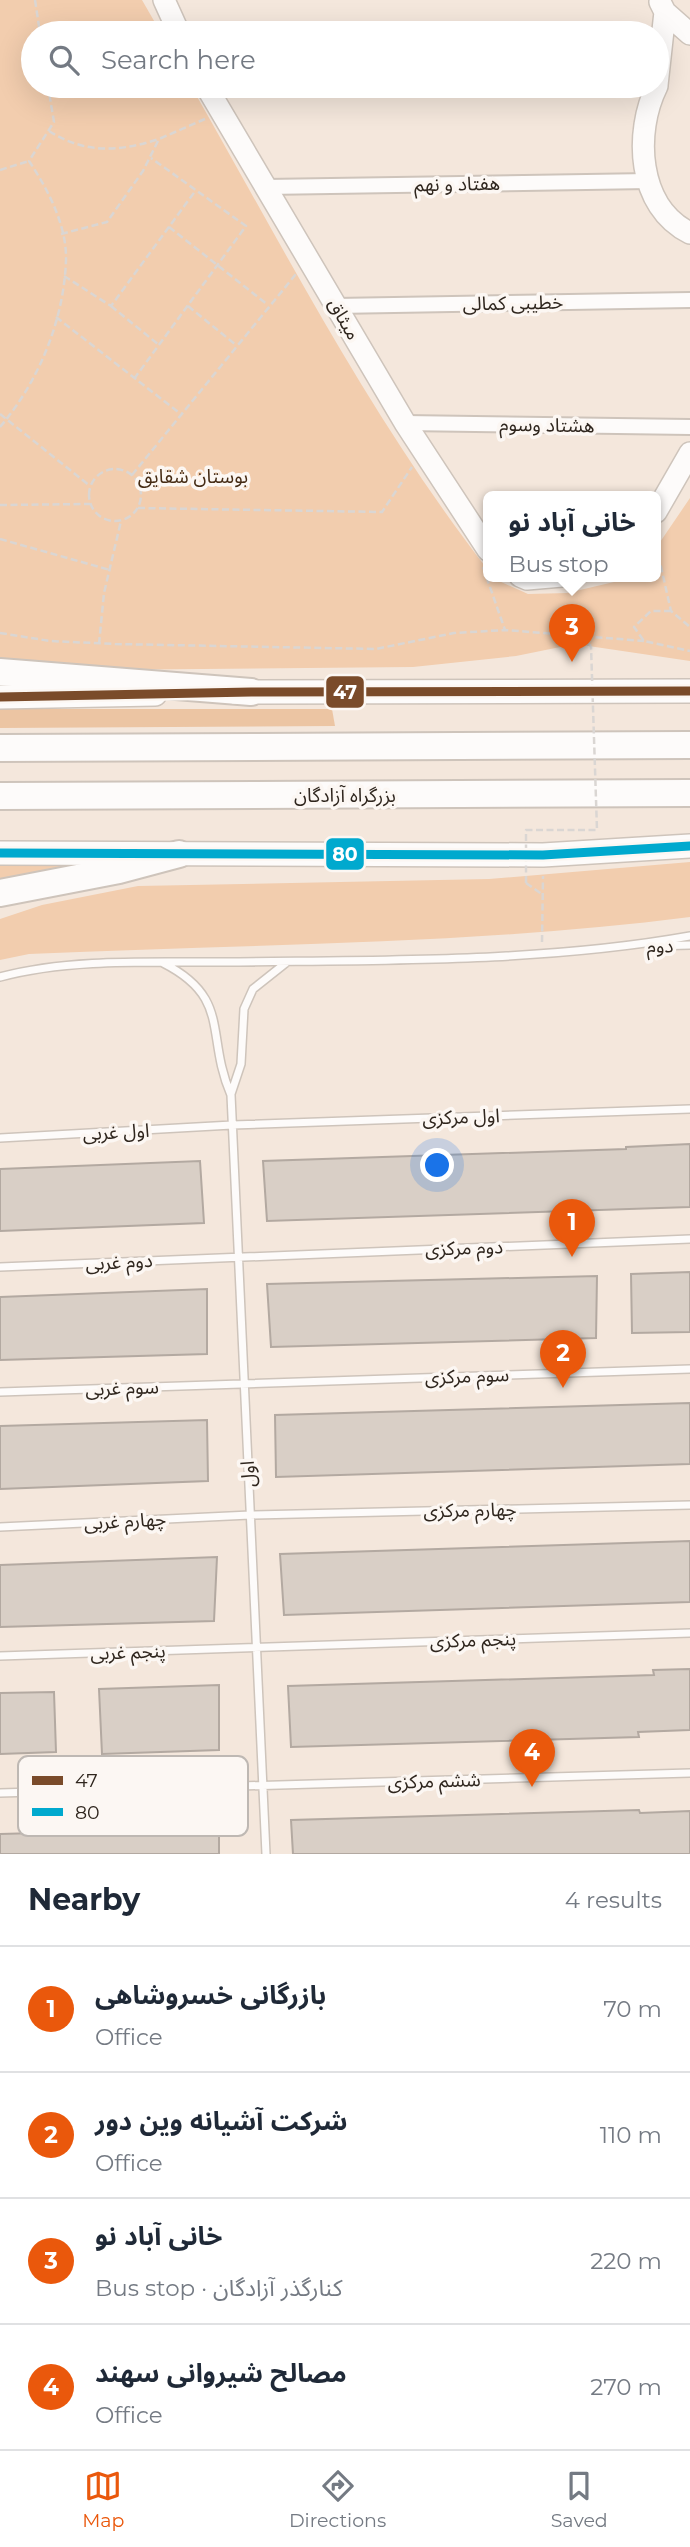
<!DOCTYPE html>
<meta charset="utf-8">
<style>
:root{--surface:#fff;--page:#f6f6f7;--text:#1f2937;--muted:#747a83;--line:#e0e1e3;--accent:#ea580c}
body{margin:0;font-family:Montserrat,"Noto Sans Arabic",sans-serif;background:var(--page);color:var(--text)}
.you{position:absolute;left:438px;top:1166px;width:24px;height:24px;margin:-18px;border:5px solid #fff;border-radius:50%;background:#1a73e8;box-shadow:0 0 0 10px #1a73e833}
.badge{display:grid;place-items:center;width:46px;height:46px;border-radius:50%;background:var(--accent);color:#fff;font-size:23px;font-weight:700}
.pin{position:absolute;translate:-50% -58px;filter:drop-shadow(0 2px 4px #0008)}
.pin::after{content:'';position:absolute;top:37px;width:24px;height:21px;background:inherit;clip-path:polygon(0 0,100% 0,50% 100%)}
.popup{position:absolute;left:483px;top:491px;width:178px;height:91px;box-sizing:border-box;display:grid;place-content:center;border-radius:10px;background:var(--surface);filter:drop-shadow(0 2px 5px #0005);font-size:23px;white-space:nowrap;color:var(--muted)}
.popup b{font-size:26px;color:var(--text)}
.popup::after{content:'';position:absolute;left:50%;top:100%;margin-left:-14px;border:14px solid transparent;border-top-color:var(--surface)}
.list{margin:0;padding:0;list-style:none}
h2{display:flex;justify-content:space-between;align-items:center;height:91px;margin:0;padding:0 28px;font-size:30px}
h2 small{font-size:23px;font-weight:400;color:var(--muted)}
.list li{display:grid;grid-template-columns:46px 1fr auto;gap:21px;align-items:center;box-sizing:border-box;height:126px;padding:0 28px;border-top:2px solid var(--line)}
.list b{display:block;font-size:26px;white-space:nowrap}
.list p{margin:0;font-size:23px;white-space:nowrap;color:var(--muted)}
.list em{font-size:23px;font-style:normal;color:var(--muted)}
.icon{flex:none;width:38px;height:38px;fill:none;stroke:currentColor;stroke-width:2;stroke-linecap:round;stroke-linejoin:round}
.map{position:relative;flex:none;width:690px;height:1854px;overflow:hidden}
.search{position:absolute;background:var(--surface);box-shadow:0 7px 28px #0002;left:21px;right:21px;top:21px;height:77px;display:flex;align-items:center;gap:18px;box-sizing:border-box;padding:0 24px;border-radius:38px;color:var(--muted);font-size:26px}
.sheet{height:595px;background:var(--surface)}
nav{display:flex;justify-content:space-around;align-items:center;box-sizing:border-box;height:98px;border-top:2px solid var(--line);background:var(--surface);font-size:19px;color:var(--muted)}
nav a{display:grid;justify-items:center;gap:4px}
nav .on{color:var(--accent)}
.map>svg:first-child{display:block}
.green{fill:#f2cdae}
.forest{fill:#ecc5a3}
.building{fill:#d9cfc6;stroke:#b3a9a1;stroke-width:2}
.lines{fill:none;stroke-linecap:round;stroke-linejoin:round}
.lane-casing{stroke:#cec4bb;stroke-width:10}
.street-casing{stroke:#cec4bb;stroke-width:18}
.secondary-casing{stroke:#cec4bb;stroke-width:24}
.primary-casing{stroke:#cec4bb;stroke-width:26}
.highway-casing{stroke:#cec4bb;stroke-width:30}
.path{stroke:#dad6d3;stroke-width:2.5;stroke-dasharray:7 3.5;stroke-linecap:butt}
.lane{stroke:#fdfbfa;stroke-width:7}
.street{stroke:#fdfbfa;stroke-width:14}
.secondary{stroke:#fdfbfa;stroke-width:21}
.primary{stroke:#fdfbfa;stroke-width:23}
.highway{stroke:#fdfbfa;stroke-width:26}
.path-bridge{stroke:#dad6d3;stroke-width:2.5;stroke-dasharray:7 3.5;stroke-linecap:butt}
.bus-1-casing{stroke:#fcf7f3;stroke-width:14}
.bus-2-casing{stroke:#fcf7f3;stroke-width:14}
.bus-1{stroke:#7a4b2a;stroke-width:9}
.bus-2{stroke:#00a9ce;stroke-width:9}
.labels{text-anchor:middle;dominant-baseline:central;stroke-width:7;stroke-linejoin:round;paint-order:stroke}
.street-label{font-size:19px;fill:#2f261e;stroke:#fcf7f3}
.park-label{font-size:19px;fill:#452b14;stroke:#fcf7f3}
.key{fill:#fcf7f3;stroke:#beb8b3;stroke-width:2}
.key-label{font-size:19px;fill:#2f261e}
.line-badge{stroke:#fcf7f3;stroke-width:2.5}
.badge-label{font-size:19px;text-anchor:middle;font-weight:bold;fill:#fff}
</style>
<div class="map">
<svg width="690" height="1854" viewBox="0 0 690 1854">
<rect width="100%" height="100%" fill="#f4e7dc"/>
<path class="green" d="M0,0H142L161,33H33V86H191C284,249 372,421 488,570V576L528,594L567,593L614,582L622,576H656V548L690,498V661L575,644L516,656L413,667L93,670L0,658Z
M0,860L117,861L0,882Z
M690,862V917C471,945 249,944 29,954L0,960V919L42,905L138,886L489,879Z"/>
<path class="forest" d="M0,709H332L335,726L0,728Z"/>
<path class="building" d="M690,1144V1207L267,1221L263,1161L626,1149V1147Z
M200,1161L204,1223L0,1231V1169Z
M690,1272V1332L632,1333L631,1274Z
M597,1276L596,1338L271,1347L267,1284Z
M207,1289V1354L0,1360V1297Z
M690,1403V1464L276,1477L275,1415Z
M207,1420L208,1481L0,1489V1426Z
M690,1541V1602L284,1615L280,1554Z
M217,1557L214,1621L0,1627V1565Z
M690,1669V1730L638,1732L639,1737L291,1747L288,1686L654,1675L653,1670Z
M219,1685V1750L102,1754L99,1689Z
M54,1692L56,1752L0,1754V1693Z
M639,1810L640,1813L690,1811V1854H293L291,1820Z
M219,1828V1854H0V1834Z"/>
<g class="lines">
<defs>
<path id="lane" d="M653,946L690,945
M163,963C232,998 205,1035 231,1095L266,1854
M0,977C73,957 163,963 239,962C387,960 545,962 690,936
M231,1094L241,1064L244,1009L253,989L287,962
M0,1138L232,1125L690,1109
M0,1267L690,1239
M0,1392L690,1369
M0,1527L250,1515L690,1505
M0,1656L690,1633
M0,1793L690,1773"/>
<path id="street" d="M266,187L649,181
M336,306L690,300
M405,423L690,427"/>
<path id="secondary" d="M164,0L179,33
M660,2L665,12L690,34
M657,85L665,12
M206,86L405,423L488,550
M657,86C634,132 637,207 690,233
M656,512L690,453
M520,576L527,579L562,576"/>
<path id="primary" d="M235,692L690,691
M0,697L155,694
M0,853L543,855L690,846"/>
<path id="highway" d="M0,672L251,692
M0,748L690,745
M0,796L690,793
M0,893L119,870L179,854"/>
</defs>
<use href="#lane" class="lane-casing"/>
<use href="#street" class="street-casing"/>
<use href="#secondary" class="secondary-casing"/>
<use href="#primary" class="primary-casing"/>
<use href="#highway" class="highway-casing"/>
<path class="path" d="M35,0L40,33
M49,131C85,154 119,152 159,139
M0,170L29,161
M169,227L268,305
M61,234L107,222L143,171L159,139L205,119
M64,276L111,306L196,190
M111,306L159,345
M188,306L236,345
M56,317L182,415
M134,379L246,226L151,158
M0,414L90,486
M0,427C39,381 64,320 66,260C67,225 47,188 29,161L54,122L48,86
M89 495a26 26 0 1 1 52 0a26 26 0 1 1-52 0Z
M132,475L296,274
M0,505L90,504
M138,508L382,512L412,467
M0,539L110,570
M656,545L671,611L690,627
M483,567L505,630L644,641
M671,611H651L634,627L644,641L690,651
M0,633L50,641L115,644L376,649L454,633L505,630
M580,637L591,646
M99,644L104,593L121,521
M526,883L543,895
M542,942L543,876"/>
<use href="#lane" class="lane"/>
<use href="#street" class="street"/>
<use href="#secondary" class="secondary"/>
<use href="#primary" class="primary"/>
<use href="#highway" class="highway"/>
<path class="path-bridge" d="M526,883V830H597L591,646"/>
<defs>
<path id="bus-1" d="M0,697L251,692L690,691"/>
<path id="bus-2" d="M0,853L543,855L690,846"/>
</defs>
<use href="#bus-1" class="bus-1-casing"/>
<use href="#bus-2" class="bus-2-casing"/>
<use href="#bus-1" class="bus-1"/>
<use href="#bus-2" class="bus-2"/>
</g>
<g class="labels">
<g class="street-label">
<text transform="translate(457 184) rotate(-1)">هفتاد و نهم</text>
<text transform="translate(513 303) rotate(-1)">خطیبی کمالی</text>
<text transform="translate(344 319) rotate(60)">میثاق</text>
<text transform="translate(547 425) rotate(1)">هشتاد وسوم</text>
<text x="345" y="795">بزرگراه آزادگان</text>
<text transform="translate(660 946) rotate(-1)">دوم</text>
<text transform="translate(461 1117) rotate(-2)">اول مرکزی</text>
<text transform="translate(116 1132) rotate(-3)">اول غربی</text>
<text transform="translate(464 1248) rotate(-2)">دوم مرکزی</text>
<text transform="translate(119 1262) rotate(-3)">دوم غربی</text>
<text transform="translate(467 1376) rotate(-2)">سوم مرکزی</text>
<text transform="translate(122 1388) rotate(-2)">سوم غربی</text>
<text transform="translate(248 1474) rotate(-93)">اول</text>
<text transform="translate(470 1510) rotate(-1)">چهارم مرکزی</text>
<text transform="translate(125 1521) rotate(-3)">چهارم غربی</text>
<text transform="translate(473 1640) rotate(-2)">پنجم مرکزی</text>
<text transform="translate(128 1652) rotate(-2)">پنجم غربی</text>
<text transform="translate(434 1781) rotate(-2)">ششم مرکزی</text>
</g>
<g class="park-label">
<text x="193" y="476">بوستان شقایق</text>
</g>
</g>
<rect x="18" y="1756" width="230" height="80" rx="10" class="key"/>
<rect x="32" y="1776" width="31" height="9" fill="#7a4b2a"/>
<rect x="32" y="1808" width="31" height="8" fill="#00a9ce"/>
<g class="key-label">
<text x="75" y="1787">47</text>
<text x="75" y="1819">80</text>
</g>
<g class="line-badge">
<rect x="325" y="675" width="40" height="34" rx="7" fill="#7a4b2a"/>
<rect x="325" y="837" width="40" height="34" rx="7" fill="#00a9ce"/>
</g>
<g class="badge-label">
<text x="345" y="699">47</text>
<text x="345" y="861">80</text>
</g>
</svg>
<div class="you"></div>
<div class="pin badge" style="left:572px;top:1257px">1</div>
<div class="pin badge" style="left:563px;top:1388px">2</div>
<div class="pin badge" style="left:572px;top:662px">3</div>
<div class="popup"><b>خانی آباد نو</b>Bus stop</div>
<div class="pin badge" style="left:532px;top:1787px">4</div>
<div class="search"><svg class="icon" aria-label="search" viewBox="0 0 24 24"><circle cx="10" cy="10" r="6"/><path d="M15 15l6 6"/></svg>Search here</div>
</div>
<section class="sheet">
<h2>Nearby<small>4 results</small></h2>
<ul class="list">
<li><span class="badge">1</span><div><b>بازرگانی خسروشاهی</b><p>Office</p></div><em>70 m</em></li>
<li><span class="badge">2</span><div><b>شرکت آشیانه وین دور</b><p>Office</p></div><em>110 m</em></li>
<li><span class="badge">3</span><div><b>خانی آباد نو</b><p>Bus stop · کنارگذر آزادگان</p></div><em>220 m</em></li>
<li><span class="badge">4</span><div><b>مصالح شیروانی سهند</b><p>Office</p></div><em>270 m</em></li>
</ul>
</section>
<nav>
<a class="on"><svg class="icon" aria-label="map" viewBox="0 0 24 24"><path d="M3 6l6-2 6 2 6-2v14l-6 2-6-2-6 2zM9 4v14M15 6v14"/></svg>Map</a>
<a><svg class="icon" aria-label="directions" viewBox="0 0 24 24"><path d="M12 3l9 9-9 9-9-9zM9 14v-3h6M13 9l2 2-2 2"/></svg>Directions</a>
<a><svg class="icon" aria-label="saved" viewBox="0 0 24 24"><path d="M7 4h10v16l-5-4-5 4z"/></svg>Saved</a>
</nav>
